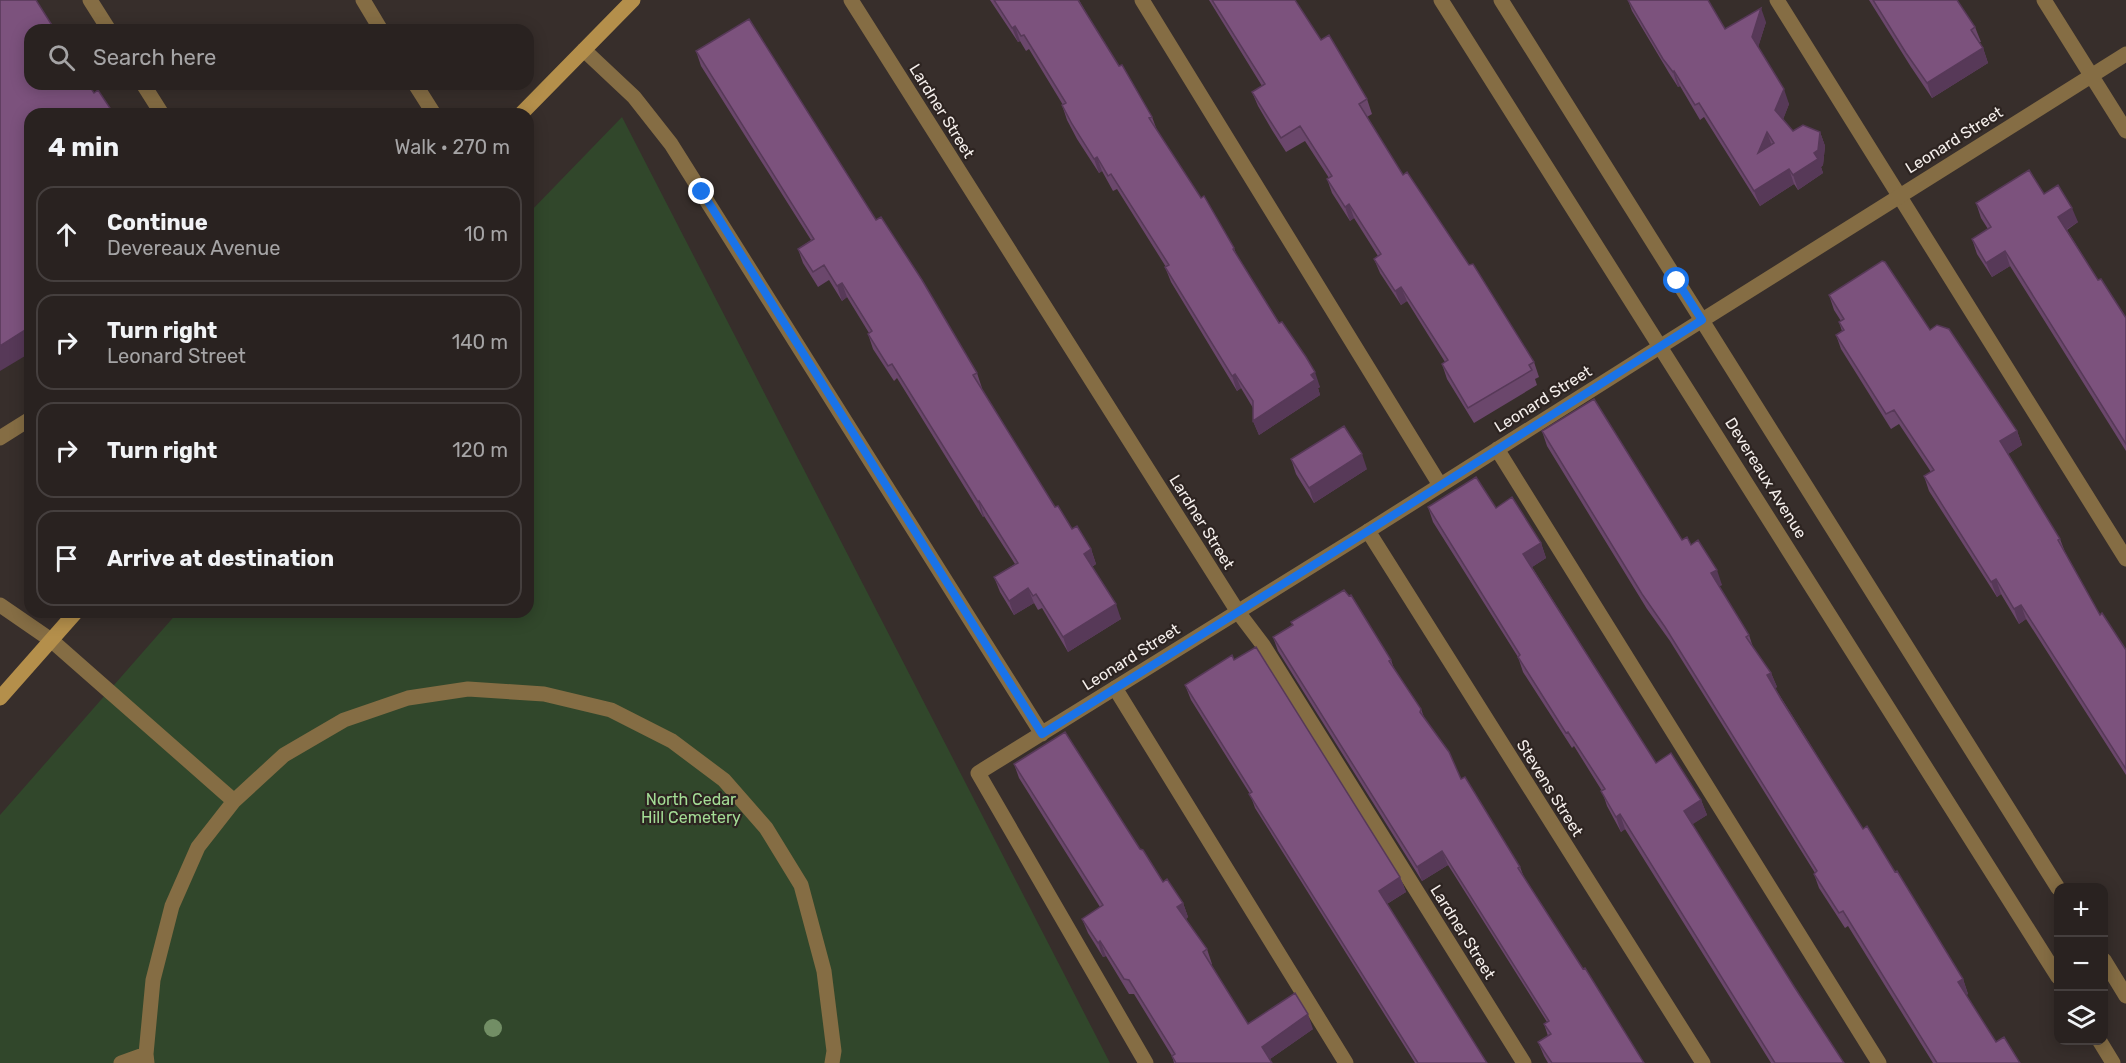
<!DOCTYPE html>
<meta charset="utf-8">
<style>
:root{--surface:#292220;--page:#352f2d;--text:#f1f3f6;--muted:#a5a4a5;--line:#453f3e}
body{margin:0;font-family:Rubik,sans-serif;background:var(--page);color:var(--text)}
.controls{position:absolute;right:18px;bottom:18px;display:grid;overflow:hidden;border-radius:12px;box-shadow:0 3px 15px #0003}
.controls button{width:54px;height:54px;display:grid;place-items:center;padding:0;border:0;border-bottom:2px solid var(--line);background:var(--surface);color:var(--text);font:30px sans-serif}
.stop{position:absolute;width:18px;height:18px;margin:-14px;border:4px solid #1a73e8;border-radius:50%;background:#fff}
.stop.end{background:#1a73e8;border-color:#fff;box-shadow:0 2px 6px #0008}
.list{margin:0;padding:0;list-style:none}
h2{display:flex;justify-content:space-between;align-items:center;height:78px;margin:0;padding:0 24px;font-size:26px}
h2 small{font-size:20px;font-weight:400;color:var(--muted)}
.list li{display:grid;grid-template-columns:39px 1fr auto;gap:18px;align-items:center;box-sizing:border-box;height:96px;margin:0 12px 12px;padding:0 12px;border:2px solid var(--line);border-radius:18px}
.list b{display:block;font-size:22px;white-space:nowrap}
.list p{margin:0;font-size:20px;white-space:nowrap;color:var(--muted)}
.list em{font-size:20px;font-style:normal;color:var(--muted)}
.icon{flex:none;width:33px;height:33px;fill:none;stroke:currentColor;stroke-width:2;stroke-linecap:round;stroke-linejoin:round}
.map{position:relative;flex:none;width:2126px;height:1063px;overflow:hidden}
.search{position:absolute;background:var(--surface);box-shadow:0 3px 15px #0003;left:24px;top:24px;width:510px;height:66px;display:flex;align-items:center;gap:15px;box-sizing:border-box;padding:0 21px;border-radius:18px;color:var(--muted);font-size:22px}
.panel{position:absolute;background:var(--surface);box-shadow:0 3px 15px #0003;left:24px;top:108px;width:510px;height:510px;border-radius:18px}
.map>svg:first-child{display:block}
.green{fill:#31472b}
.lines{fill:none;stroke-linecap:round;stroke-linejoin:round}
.service{stroke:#856d44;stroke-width:15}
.minor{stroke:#856d44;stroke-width:15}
.tertiary{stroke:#856d44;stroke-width:15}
.secondary{stroke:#b48f4b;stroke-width:15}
.tree{fill:#728e65}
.wall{fill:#6b476c}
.shaded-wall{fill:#573958}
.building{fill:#7c527d;stroke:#573958;stroke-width:1.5;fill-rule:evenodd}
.route{stroke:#1a73e8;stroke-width:8}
.labels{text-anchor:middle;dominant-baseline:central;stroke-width:4.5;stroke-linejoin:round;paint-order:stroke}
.street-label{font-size:16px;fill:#f4eeeb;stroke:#2d2421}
.park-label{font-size:16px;fill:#a3dc95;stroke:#2d2421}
</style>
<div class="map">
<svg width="2126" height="1063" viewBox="0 0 2126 1063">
<rect width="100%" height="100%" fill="#372e2b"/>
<path class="green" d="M622,117L1110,1063H0V815L178,612H528V214Z"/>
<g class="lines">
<path class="service" d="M90,0L109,30
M1142,0L1440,485
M1777,0L2126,559
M584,50L634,97L671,144L1042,734
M143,84L162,114
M0,438L30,419
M1497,449L1879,1063
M1368,531L1661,346
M1238,612L1263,645L1524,1063
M51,640L234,801
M1115,688L978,773L1146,1063
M121,1063L146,1054
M147,1063L146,1054L153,980L172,906L198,847L234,801L284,755L344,720L408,698L468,689L544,694L611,710L672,741L724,780L766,828L801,885L824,971L834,1051L832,1063"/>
<path class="minor" d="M363,0L381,30
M851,0L1238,612
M2044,0L2126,131
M415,84L434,114
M1661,346L2126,54
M0,605L51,640
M1346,1063L1115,688L1368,531L1703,1063"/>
<path class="tertiary" d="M1441,0L2058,977
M1501,0L2058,888
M2104,960L2126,996
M2099,1040L2113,1063"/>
<path class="secondary" d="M521,114L633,0
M0,698L76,612"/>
</g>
<circle class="tree" cx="493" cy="1028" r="9"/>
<path class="wall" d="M990,0H1079L1096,30L1152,117L1157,130L1201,198L1234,248L1237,256L1320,387L1318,388L1320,395L1259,435L1253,421V408L1241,388L1237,391L1171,282L1165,267H1166L1117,189L1113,191L1102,171L1099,173L1077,139L1067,120L1062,105H1063L1029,49L1026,51L1020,41L1018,42Z
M1209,0H1295L1321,40L1367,99L1372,114L1367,117L1403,175L1534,362L1539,377L1535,379L1537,385L1474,423L1447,379L1442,364L1445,362L1407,301L1401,305L1380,273L1374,259L1378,256L1354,218L1350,221L1332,193L1327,179L1329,178L1305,141L1286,152L1272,130L1258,106L1252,92L1262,86Z
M1628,0H1708L1725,29L1766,22L1758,47L1789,104L1783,119L1793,131L1820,132L1825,146L1823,165L1821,167L1823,173L1798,190L1794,184L1760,206L1704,117L1700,120L1680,86L1678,87L1669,73L1632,11Z
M1869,0H1957L1975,27L1981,42H1979L1983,48L1988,63L1932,98L1911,67Z
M696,51L876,220L977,373L982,388H981L1055,507L1072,529L1091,549L1096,564L1092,567L1121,619L1068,652L1042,608L1038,610L1034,603L1014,615L1000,592L994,577L1015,564L984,516L983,517L897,378L894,381L873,349L868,334L869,333L847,297L842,301L829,280L818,287L803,263L798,249L811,240L701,66Z
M2044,194L2078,222L2067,230L2098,280L2126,318V451L2010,266L1992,277L1977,254L1972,239L1988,229L1981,218L1976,203Z
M1829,295L1930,330L2017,431L2022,445L2008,454L2060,539L2065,552L2100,615L2126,650V775L2026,619L2019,624L2001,594L1997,597L1929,491L1924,476L1931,472L1899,424L1891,429L1841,349L1836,335L1842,331L1839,322L1841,321L1834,310Z
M1542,431L1682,540L1691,545L1722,585L1719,586L1749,635L1753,647L1771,673L1777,687L1775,688L1863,829L1895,872L1963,979L1968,994L1966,995L1996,1042L2020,1063H1933L1848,926L1845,928L1819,888L1814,874L1815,873L1670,641L1647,609L1547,446Z
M1291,459L1367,469L1314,503L1296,474Z
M1428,507L1496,508L1541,543L1546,558L1532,567L1656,763L1701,800L1707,815L1692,824L1795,988L1844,1063H1771L1625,829L1621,832L1607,806L1602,791L1574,746L1572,748L1523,672L1518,657L1433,522Z
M1291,622L1391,660L1395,671L1421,709L1424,717L1461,779L1520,867L1524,877L1644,1063H1548L1544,1056L1538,1042L1548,1036L1544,1024L1547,1022L1448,865L1422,881L1278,651L1273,637L1292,625Z
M1185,685L1400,877L1406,892L1387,904L1487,1063H1415L1255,808L1250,794L1191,700Z
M1014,764L1140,849L1163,882L1183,903L1188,917L1186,919L1207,949L1212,964L1211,965L1248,1024L1313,1029L1270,1059L1272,1063H1174L1172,1056L1134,994H1129L1106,956L1103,957L1088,933L1082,919L1100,907L1019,778Z"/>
<path class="shaded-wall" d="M1761,8L1766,22L1757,51L1752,37Z
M1015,26L1020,41L1018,42L1012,28Z
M1983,48L1988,63L1932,98L1927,83Z
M1674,71L1680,86L1678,87L1673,72Z
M1784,89L1789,104L1781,125L1775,110Z
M1767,132L1772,146L1758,153Z
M1820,132L1825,146L1823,165L1821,167L1823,173L1798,190L1793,175L1814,153Z
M1097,157L1102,171L1099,173L1094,159Z
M1789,169L1794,184L1760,206L1754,191Z
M1349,204L1354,218L1350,221L1345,207Z
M2072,208L2078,222L2064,231L2058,217Z
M2005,251L2010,266L1992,277L1986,263Z
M842,283L847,297L842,301L837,286Z
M1401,287L1407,301L1401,305L1395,291Z
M30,327V353L0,371V346Z
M1315,372L1320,387L1318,388L1320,395L1259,435L1253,421Z
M1235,374L1241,388L1237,391L1232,376Z
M2017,431L2022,445L2005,456L2000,441Z
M1362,454L1367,469L1314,503L1309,488Z
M979,501L984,516L983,517L978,502Z
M1541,543L1546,558L1529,569L1523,554Z
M1091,549L1096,564L1089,568L1084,554Z
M1717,570L1722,585L1716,588L1711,573Z
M1996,579L2001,594L1997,597L1991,582Z
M1028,588L1034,603L1014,615L1009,601Z
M1116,604L1121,619L1068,652L1063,637Z
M2021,605L2026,619L2019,624L2014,609Z
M1771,673L1777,687L1772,690L1767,675Z
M1701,800L1707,815L1690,826L1684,811Z
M1620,814L1625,829L1621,832L1616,817Z
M1442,851L1448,865L1422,881L1417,867Z
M1400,877L1406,892L1385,905L1379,891Z
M1183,903L1188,917L1183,921L1177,907Z
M1100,941L1106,956L1103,957L1098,943Z
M1963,979L1968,994L1963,997L1958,982Z
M1308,1014L1313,1029L1267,1061L1262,1047Z"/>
<path class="building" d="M0,0H36L55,30H30V84H88L94,93L98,90L114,114H30V327L0,346Z
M994,0H1078L1119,66L1122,65L1152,117L1149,118L1201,198L1204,196L1234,248L1233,249L1279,323L1282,322L1306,357L1315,372L1311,375L1315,380L1253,421V401L1235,374L1232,376L1165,267L1169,265L1111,174L1108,176L1097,157L1094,159L1072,124L1062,105L1066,103L1024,35L1021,36L1015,26L1012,28Z
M1212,0H1295L1321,40L1329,35L1367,99L1359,104L1403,175L1407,172L1469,265L1473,264L1534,362L1529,365L1532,370L1468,408L1442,364L1448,360L1401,287L1395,291L1374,259L1381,254L1349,204L1345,207L1327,179L1332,176L1300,126L1281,138L1267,116L1252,92L1265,84Z
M1628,0H1708L1725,29L1761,8L1752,37L1784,89L1775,110L1793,131L1803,125L1820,132L1818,150L1814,153L1818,159L1793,175L1789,169L1754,191L1699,103L1695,105L1674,71L1673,72L1663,59ZM1767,132L1774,143L1758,153Z
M1873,0H1957L1975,27L1971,30L1983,48L1927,83L1906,53Z
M749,19L876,220L881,217L922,280L977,373L973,375L983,391L1055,507L1058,506L1072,529L1077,526L1091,549L1084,554L1116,604L1063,637L1036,594L1033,596L1028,588L1009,601L994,577L1018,563L979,501L978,502L892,364L888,366L868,334L872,331L842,283L837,286L824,265L813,272L798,249L814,239L696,51Z
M2029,170L2044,194L2058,185L2072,208L2058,217L2098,280L2101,279L2126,318V444L2005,251L1986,263L1972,239L1991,227L1976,203Z
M1882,261L1885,262L1930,330L1937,325L1949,329L2017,431L2000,441L2060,539L2058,540L2100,615L2102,613L2126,650V769L2021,605L2014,609L1996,579L1991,582L1924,476L1934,470L1894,410L1886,414L1836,335L1844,330L1839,322L1844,319L1829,295Z
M1594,399L1682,540L1687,537L1691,545L1698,540L1717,570L1711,573L1749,635L1746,637L1771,673L1767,675L1781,699L1863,829L1867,826L1895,872L1897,871L1963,979L1958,982L1996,1042L2004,1037L2020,1063H1937L1843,911L1839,913L1814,874L1817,871L1665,627L1642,594L1542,431Z
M1344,426L1362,454L1309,488L1291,459Z
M1476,477L1496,508L1512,497L1541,543L1523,554L1656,763L1671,753L1701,800L1684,811L1795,988L1844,1063H1775L1620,814L1616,817L1601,791L1605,789L1568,732L1566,733L1518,657L1520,655L1428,507Z
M1344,590L1349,596L1351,595L1391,660L1389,661L1421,709L1420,712L1449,752L1461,779L1465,777L1520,867L1518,868L1583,969L1585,968L1644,1063H1552L1538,1042L1551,1034L1544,1024L1549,1021L1442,851L1417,867L1273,637L1293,625L1291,622Z
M1256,647L1400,877L1379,891L1487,1063H1418L1249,794L1252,792L1185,685L1232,655L1234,660Z
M1065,732L1140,849L1143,850L1163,882L1167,879L1183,903L1177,907L1207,949L1203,952L1248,1024L1295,993L1308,1014L1262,1047L1272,1063H1176L1172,1056L1175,1054L1129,980L1124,979L1100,941L1098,943L1082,919L1103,905L1014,764Z"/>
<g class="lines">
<path class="route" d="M702,192L1042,734L1368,531L1702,320L1677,281"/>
</g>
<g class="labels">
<g class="street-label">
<text transform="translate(942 111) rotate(58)">Lardner Street</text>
<text transform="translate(1954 140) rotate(-32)">Leonard Street</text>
<text transform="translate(1543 399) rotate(-32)">Leonard Street</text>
<text transform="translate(1766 478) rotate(58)">Devereaux Avenue</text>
<text transform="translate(1202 522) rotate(58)">Lardner Street</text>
<text transform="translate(1131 657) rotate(-32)">Leonard Street</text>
<text transform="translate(1550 788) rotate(58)">Stevens Street</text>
<text transform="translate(1463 932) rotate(58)">Lardner Street</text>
</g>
<g class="park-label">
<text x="691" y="799">North Cedar<tspan x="691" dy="18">Hill Cemetery</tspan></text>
</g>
</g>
</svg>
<div class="controls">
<button>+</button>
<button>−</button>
<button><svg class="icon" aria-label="layers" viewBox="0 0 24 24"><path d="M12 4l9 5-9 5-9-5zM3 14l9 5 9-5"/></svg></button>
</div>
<div class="stop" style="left:1677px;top:281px"></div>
<div class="stop end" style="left:702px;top:192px"></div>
<div class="search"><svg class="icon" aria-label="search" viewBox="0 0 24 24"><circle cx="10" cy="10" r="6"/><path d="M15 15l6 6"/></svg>Search here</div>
<section class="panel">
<h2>4 min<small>Walk · 270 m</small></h2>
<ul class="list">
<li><svg class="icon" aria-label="ahead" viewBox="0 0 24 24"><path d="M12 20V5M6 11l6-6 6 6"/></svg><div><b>Continue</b><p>Devereaux Avenue</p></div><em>10 m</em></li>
<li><svg class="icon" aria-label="right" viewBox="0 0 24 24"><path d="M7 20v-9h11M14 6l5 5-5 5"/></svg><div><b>Turn right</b><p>Leonard Street</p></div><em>140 m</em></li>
<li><svg class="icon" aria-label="right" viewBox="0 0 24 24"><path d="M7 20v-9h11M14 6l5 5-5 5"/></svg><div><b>Turn right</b></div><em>120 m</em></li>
<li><svg class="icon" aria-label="arrive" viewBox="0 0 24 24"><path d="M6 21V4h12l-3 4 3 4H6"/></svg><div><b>Arrive at destination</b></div></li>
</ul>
</section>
</div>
